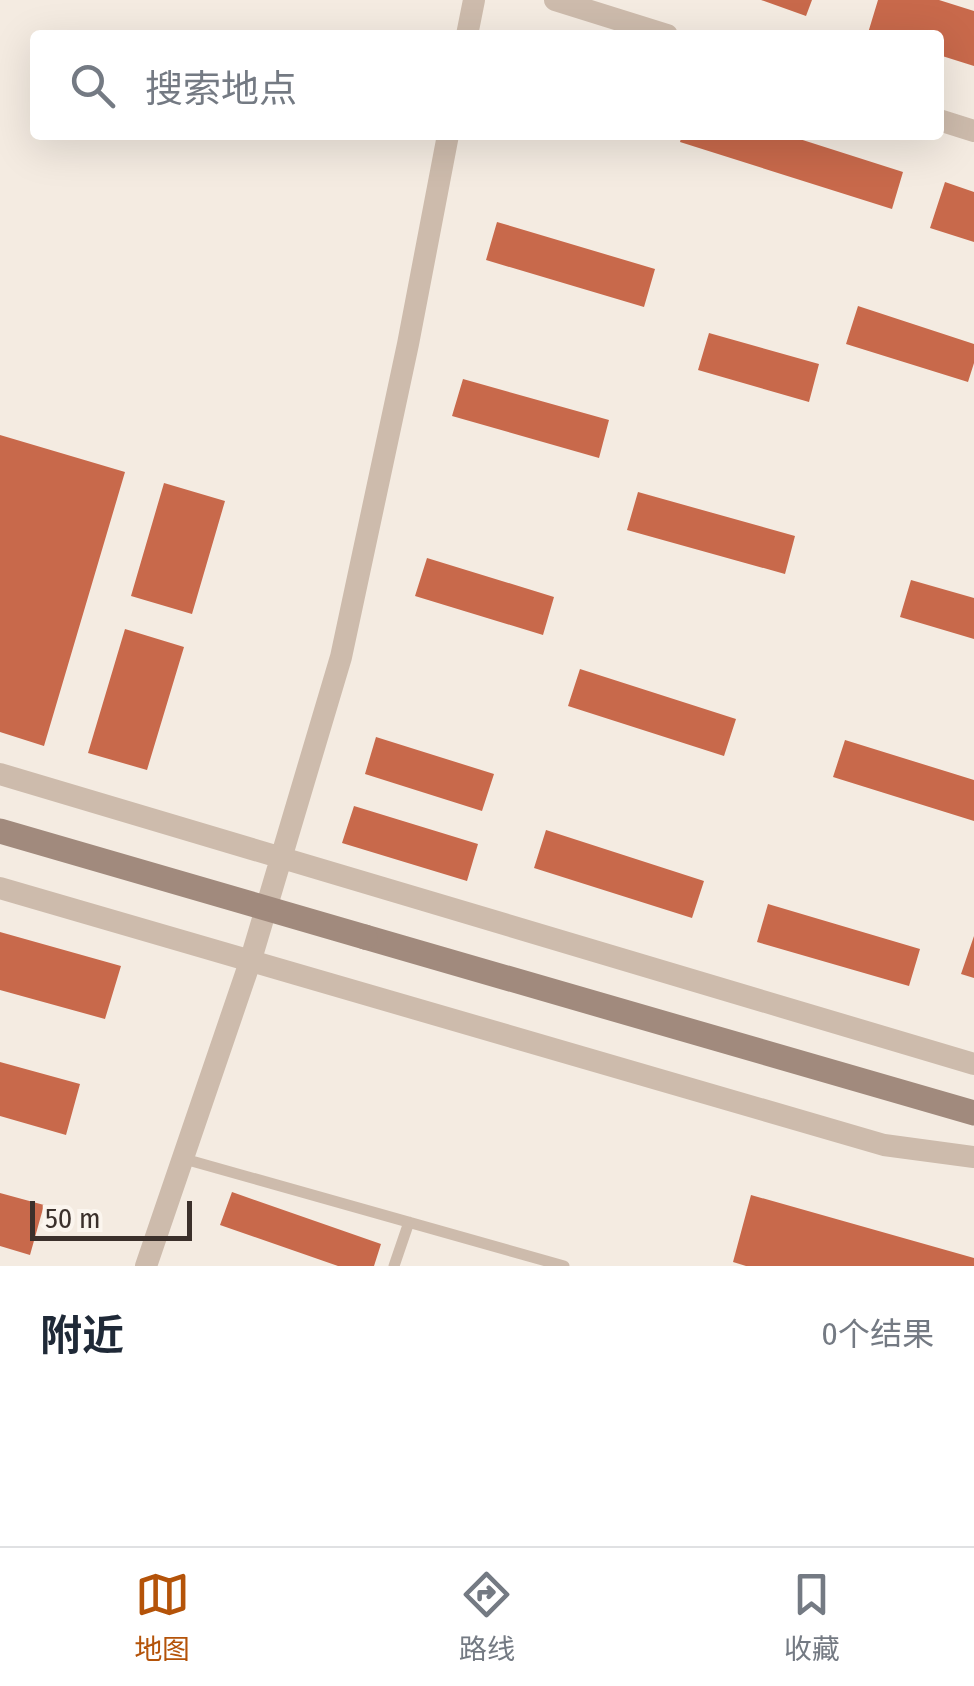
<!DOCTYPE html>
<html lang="zh">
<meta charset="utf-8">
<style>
:root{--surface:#fff;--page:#f6f6f7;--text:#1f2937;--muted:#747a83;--line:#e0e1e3;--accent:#b45309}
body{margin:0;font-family:"Fira Sans Condensed","Noto Sans SC",sans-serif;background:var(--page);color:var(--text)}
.scale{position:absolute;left:30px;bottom:25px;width:162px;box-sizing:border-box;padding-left:10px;border:5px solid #3b302b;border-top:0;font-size:28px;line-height:35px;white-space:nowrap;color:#3b302b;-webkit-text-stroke:8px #fbf5ee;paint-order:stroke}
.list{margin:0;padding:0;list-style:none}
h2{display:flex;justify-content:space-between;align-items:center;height:130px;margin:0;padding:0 40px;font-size:42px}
h2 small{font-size:32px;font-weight:400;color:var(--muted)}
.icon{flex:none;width:55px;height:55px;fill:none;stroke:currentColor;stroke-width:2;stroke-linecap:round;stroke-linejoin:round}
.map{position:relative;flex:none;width:974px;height:1266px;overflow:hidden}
.search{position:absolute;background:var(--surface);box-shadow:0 10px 40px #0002;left:30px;right:30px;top:30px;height:110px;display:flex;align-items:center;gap:25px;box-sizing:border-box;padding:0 35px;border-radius:10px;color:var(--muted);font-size:38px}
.sheet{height:280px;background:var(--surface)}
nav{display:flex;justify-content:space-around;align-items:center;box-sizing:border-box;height:140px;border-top:2px solid var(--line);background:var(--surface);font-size:28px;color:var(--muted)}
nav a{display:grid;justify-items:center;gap:5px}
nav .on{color:var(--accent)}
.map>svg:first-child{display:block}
.building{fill:#c8694b}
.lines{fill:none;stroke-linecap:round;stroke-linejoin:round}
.service{stroke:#cdbbac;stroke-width:11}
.minor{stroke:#cdbbac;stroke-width:22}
.secondary{stroke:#a18a7d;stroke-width:25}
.secondary-bridge{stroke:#a18a7d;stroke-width:25}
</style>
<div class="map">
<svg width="974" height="1266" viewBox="0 0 974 1266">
<rect width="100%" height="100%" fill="#f4ebe1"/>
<path class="building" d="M761,0H812L806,16Z
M878,0H939L974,11V66L939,55V35L868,33Z
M682,135H787L903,172L892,209L680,142Z
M945,182L974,192V242L930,228Z
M497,222L655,269L644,307L486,260Z
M858,306L974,344V363L968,382L846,344Z
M709,333L819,364L809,402L698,370Z
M463,379L609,420L599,458L452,416Z
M0,435L125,472L44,746L0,732Z
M164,483L225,501L192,614L131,596Z
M638,492L795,536L785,574L627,530Z
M427,558L554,597L543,635L415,596Z
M911,580L974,598V639L900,617Z
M125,629L184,647L147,770L88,753Z
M580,669L736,719L724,756L568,706Z
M376,737L494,774L482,811L365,774Z
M845,740L974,780V821L833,777Z
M354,806L478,844L467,881L342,843Z
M546,830L704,881L692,918L534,868Z
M768,904L920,949L909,986L757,942Z
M0,932L121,966L105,1019L0,990Z
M974,936V978L961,974Z
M0,1062L80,1084L66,1135L0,1116Z
M232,1192L381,1244L374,1266H338L220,1225Z
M0,1193L44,1205L30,1255L0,1246Z
M751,1195L974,1258V1266H746L733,1262Z"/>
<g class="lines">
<path class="service" d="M181,1158L564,1266
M394,1266L409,1222"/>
<path class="minor" d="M555,0L667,35
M467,35L474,0
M939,120L974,131
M0,774L974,1064
M0,888L884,1145L974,1157
M146,1266L251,959L341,657L408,344L448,135"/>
<path class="secondary" d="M365,937L974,1113"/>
<path class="secondary-bridge" d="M0,831L365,937"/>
</g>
</svg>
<div class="scale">50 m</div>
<div class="search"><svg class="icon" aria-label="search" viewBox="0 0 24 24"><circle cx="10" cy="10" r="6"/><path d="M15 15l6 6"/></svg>搜索地点</div>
</div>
<section class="sheet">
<h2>附近<small>0个结果</small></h2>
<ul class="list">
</ul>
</section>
<nav>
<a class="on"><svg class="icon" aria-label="map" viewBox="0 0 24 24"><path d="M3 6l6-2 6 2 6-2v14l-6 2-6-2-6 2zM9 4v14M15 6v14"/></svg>地图</a>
<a><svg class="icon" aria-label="directions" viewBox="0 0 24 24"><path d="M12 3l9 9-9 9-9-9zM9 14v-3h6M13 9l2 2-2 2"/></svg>路线</a>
<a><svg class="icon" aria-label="saved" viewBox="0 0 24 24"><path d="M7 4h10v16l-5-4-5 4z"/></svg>收藏</a>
</nav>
